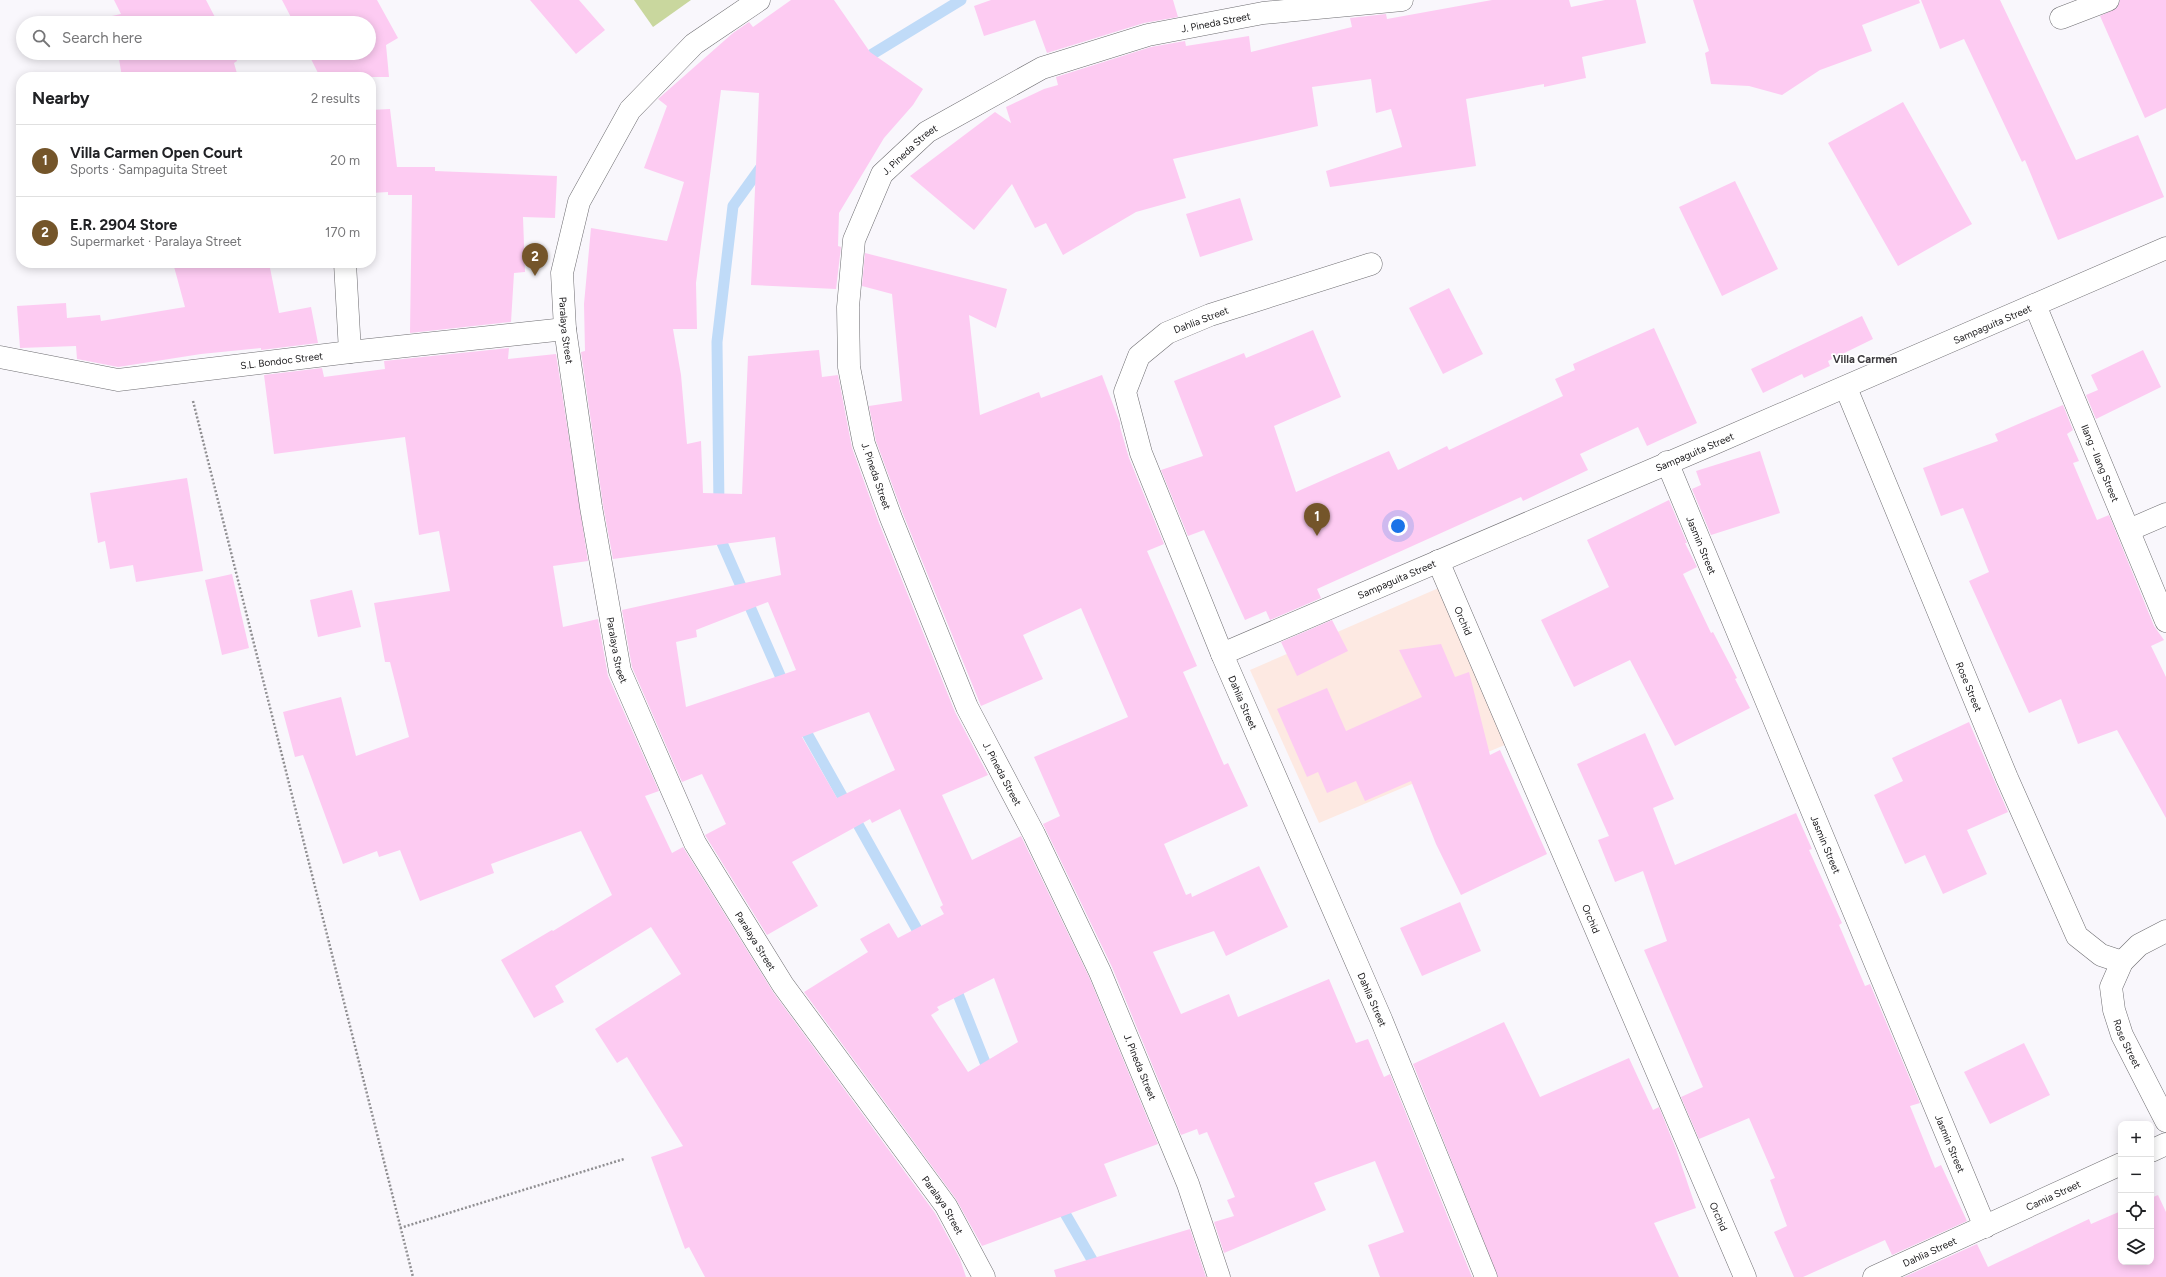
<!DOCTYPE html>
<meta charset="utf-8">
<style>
:root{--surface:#fff;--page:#f2f2f2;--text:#202124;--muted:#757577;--line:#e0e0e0;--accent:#74552a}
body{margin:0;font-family:Figtree,sans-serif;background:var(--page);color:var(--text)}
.controls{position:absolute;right:12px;bottom:12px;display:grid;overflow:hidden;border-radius:8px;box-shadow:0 2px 10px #0003}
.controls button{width:36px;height:36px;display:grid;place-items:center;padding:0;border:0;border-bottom:1px solid var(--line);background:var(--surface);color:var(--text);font:20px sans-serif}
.you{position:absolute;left:1398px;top:526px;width:14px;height:14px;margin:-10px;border:3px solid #fff;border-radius:50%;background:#1a73e8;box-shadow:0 0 0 6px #1a73e833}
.badge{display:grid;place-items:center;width:26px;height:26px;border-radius:50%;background:var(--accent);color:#fff;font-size:13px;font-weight:700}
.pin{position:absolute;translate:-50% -33px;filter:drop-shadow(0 1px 2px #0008)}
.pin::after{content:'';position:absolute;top:21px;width:14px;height:12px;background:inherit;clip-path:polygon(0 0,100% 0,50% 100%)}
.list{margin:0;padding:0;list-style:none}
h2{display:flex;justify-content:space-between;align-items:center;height:52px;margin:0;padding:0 16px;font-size:17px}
h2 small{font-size:13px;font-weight:400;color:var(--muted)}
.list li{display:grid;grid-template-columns:26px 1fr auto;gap:12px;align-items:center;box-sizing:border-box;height:72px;padding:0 16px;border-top:1px solid var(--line)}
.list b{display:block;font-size:15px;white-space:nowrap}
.list p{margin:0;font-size:13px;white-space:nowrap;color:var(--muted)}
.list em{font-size:13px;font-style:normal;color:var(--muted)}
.icon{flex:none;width:22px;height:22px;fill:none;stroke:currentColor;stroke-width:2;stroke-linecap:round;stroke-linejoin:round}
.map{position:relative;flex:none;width:2166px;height:1277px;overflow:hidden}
.search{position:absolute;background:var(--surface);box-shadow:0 2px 10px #0003;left:16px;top:16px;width:360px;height:44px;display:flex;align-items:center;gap:10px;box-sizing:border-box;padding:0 14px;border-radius:22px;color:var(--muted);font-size:15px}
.panel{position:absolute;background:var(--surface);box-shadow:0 2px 10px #0003;left:16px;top:72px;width:360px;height:196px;border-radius:16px}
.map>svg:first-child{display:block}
.commercial{fill:#fde9e2}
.green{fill:#c9d79e}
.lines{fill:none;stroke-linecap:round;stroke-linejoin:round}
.stream{stroke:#c0dbf8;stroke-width:11}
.building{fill:#fdcbf2;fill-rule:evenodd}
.minor-casing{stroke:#6e6d71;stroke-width:23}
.path{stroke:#908f92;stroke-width:2.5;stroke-dasharray:2 2;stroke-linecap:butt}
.minor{stroke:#fff;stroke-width:22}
.labels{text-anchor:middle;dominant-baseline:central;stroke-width:3.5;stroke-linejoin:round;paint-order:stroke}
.street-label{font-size:10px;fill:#1b1a1c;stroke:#fff}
.neighbourhood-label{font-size:11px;font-weight:bold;fill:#3b393d;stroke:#fff}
</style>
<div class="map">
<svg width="2166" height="1277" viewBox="0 0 2166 1277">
<rect width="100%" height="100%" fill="#f9f7fc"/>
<path class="commercial" d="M1441,587L1507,744L1319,823L1250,670Z"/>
<path class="green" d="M634,0H691L653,27Z"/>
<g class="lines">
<path class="stream" d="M861,61L961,0
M719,507L717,342L733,206L764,163
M719,530V536L786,689
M800,721L924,942
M950,983L958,994L990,1075
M1059,1203L1102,1277"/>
</g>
<path class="building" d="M114,0H206L218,23H113L112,16L121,14Z
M282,0H377L398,38L386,45L389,77H320L308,53H369V23H294Z
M530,0H579L605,30L576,54Z
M791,0H834L870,52L923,89L913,105L884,138L839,213L838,246L841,247L836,289L751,285L759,93L721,90L696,283L697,329H673L681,375L687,444L701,441L703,493L742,494L748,356L819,350L822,377L838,375L852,448L879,523L955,712L988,775L942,795L972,860L1021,836L1089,977L1158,1144L1104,1164L1117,1196L982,1246L956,1199L804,992L868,952L860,939L889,923L898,938L944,914L940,907L943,905L900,809L872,823L870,819L792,862L818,906L767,935L705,835L726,824L702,774L682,782L632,667L622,610L781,575L775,537L613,559L603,505L581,352L585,351L584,304L591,228L667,241L684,182L644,168L667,106L658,99L733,33L749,22L753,27ZM768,602L796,670L686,707L676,642L697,637L696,630ZM869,712L895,770L837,798L802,737ZM994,978L1018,1042L968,1072L931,1015L939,1010L937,1007Z
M991,0H1173L1178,17L1144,23L1047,53L1035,20L984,36L974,6Z
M1492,0H1569L1571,7L1605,0H1636L1646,43L1582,57L1586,78L1544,87V84L1466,99L1476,166L1330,187L1326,171L1402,147L1391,109L1376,113L1371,79L1312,87L1318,126L1173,159L1186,198L1136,212L1063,255L1046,223L1035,228L1012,184L974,230L910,176L995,112L1011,123L1006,107L1044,89L1058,85L1056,77L1151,47L1185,41L1186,46L1249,36L1251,52L1352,27L1350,18L1386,14L1387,19Z
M1693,0H1919L1920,3L1862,25L1872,51L1820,70L1782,95L1749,86L1711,84L1705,53L1709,51Z
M1921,0H2000L2076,160L2138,135L2164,197L2058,240L2025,160L2022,162L1964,39L1940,49Z
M2120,0H2166V108L2145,118L2100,16L2117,8Z
M118,53H234L237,61L234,63L238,77H122Z
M1903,102L1972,224L1898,266L1828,143Z
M390,109L397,167H435V171L557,176L555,218L523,217L525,272L514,273L511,322L410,333L412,195H388V192L371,193V110Z
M1735,181L1778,269L1722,296L1679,207Z
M1240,198L1253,240L1200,257L1186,214Z
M865,253L1007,289L996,328L969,315L980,415L1039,392L1041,398L1102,375L1120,423V427L1129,458L1164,544L1147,551L1197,666L1183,672L1224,765L1228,763L1248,806L1164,844L1186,895L1191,893L1192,897L1259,866L1288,927L1226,956L1214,931L1153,952L1181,1014L1229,994L1238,1017L1329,979L1356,1043L1368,1039L1384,1077L1390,1074L1472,1277H1380L1368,1245L1404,1232L1375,1161L1314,1183L1326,1210L1224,1253L1214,1222L1234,1216L1227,1200L1235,1197L1207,1132L1199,1135L1197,1129L1181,1135L1112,967L1043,824L1060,816L1034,757L1128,717L1081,608L1023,635L1043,679L981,706L903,514L876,441L869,406L902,401L892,294L862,286Z
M173,263H269L279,313L311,307L318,343L261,350V348L201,354L118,367L77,359L76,346L20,348L17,306L66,303L67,318L100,315L101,321L185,307Z
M1449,288L1483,354L1443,374L1409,308Z
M1862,316L1873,339L1828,361L1830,366L1804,378L1802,374L1763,393L1751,369Z
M1654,328L1697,423L1647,446L1638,427L1580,454L1588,470L1523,501L1521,497L1317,589L1321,598L1270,620L1266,611L1245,620L1204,530L1188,536L1161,470L1203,456L1174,381L1244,353L1246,358L1313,330L1341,397L1274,426L1296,492L1389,451L1398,470L1447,446L1449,450L1563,396L1555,379L1575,370L1573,364Z
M509,348L508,359L556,354L588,561L553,566L563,627L598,619L608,676L659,791L645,796L672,853L683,847L773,992L935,1213L960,1259L966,1277H705L689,1247L685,1249L651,1157L683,1146L627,1057L617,1063L595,1029L681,974L651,927L555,986L564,1002L534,1018L501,960L552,930L553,931L612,895L581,831L491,864L494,873L420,901L400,850L379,857L377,851L343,864L303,755L295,757L283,712L341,697L356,756L409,737L390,662H385L374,603L450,591L439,531L419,535L405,437L274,454L264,375L322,368L324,377L385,369L384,361Z
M2143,350L2161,387L2096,419L2086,395L2098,390L2091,375Z
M2063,405L2073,430L2067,434L2079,461L2073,463L2097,520L2109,515L2154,626L2164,640L2151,646L2166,677V818L2117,730L2078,744L2061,699L2029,713L1969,581L1989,572L1963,508L1941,516L1923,468L1998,441L1995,434Z
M1760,451L1780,513L1711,535L1692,489L1701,485L1696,471Z
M187,478L203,571L136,582L133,565L110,569L105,541L98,543L90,493Z
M1669,500L1687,543H1685L1697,567L1683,574L1711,633L1713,632L1737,678L1735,679L1750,708L1675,746L1630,660L1574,687L1541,620L1609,587L1587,540Z
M232,574L249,648L222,655L205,580Z
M352,590L361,627L318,637L310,600Z
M1332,620L1348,651L1297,676L1281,642Z
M1441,644L1455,677L1469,672L1490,755L1500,750L1547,854L1461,895L1436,844L1411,781L1365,801L1356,781L1327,793L1318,772L1307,777L1277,709L1327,688L1346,731L1422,697L1399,650Z
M1969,722L2008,812L1967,830L1987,874L1943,894L1925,855L1905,864L1874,795L1903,781L1892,758Z
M1645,733L1674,799L1653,808L1675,865L1796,813L1812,849L1809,850L1842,923L1839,925L1865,986L1870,984L1920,1103L1910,1106L1935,1168L1941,1165L1967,1221L1892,1255L1885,1240L1803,1277H1794L1774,1232L1787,1226L1770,1180L1775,1178L1749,1118L1699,1139L1681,1097L1703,1087L1644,950L1667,941L1643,871L1615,882L1598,840L1609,836L1577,764Z
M1460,902L1481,951L1422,976L1400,928Z
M1504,1022L1540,1097L1629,1058L1653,1110L1659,1107L1676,1149L1696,1208L1654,1223L1679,1277H1498L1413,1064Z
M2024,1043L2050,1095L1990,1124L1964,1072Z
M2158,1195L2166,1212V1277H1904L1977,1244L1988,1267L2089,1219L2091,1224L2121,1211V1262H2151V1198Z
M1190,1229L1206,1277H1056L1054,1270Z"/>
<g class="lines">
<defs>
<g id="minor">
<path id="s1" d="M759,0L694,44L630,110L579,202L562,273L565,329L591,507L620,671L695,843L783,985L946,1206L984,1277"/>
<path d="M2061,18L2108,0"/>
<path d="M345,263L350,352"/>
<path id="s2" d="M1371,264L1210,315L1167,333L1139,356L1125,392L1141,453L1222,654L1381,1019L1486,1277"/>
<path id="s3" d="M2035,305L2166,621"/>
<path id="s4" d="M0,357L118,380L350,352L565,329"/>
<path id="s5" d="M1846,388L2007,778L2077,936L2101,955L2122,962"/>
<path id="s6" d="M1667,462L1985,1227"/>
<path d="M2129,530L2166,514"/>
<path id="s7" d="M1438,561L1745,1277"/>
<path id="s8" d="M1222,654C1537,518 1852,386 2166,248"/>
<path id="s9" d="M2166,931L2139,945L2122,962L2111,987L2114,1010L2122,1035L2166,1121"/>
<path d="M2151,1151L2166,1144"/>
<path id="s10" d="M1219,1277L1188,1184L1100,972L1034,834L967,707L891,518L864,444L849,367L848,307L854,240L882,174L927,132L1042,68L1148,35L1263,13L1402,0"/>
<path id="s11" d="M1874,1277L2121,1164"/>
</g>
</defs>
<use href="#minor" class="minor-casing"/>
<path class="path" d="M193,401L413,1277
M400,1228L624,1159"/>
<use href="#minor" class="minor"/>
</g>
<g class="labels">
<g class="street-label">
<text stroke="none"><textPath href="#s10" startOffset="1557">J. Pineda Street</textPath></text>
<text stroke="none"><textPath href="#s10" startOffset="1221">J. Pineda Street</textPath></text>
<text transform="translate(1201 320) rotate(-21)">Dahlia Street</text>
<text stroke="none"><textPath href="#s8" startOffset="838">Sampaguita Street</textPath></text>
<text stroke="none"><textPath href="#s1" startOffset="406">Paralaya Street</textPath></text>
<text stroke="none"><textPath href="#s4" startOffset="285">S.L. Bondoc Street</textPath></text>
<text stroke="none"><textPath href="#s8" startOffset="514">Sampaguita Street</textPath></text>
<text stroke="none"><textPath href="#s3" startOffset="171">Ilang - Ilang Street</textPath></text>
<text transform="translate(876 476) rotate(71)">J. Pineda Street</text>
<text stroke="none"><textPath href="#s6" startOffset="90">Jasmin Street</textPath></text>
<text stroke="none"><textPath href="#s8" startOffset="190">Sampaguita Street</textPath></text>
<text stroke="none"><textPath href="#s7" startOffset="65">Orchid</textPath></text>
<text stroke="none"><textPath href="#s1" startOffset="730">Paralaya Street</textPath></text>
<text stroke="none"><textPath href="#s5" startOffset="323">Rose Street</textPath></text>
<text stroke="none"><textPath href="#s2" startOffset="623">Dahlia Street</textPath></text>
<text transform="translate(1002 774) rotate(62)">J. Pineda Street</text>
<text stroke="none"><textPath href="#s6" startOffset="414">Jasmin Street</textPath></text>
<text stroke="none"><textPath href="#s7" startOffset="389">Orchid</textPath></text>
<text stroke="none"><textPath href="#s1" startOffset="1054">Paralaya Street</textPath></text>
<text stroke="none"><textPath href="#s2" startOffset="947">Dahlia Street</textPath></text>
<text stroke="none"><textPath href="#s9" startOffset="141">Rose Street</textPath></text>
<text transform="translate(1140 1067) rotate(68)">J. Pineda Street</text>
<text stroke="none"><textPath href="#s6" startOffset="738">Jasmin Street</textPath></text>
<text stroke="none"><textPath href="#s11" startOffset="197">Camia Street</textPath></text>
<text stroke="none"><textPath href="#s1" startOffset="1378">Paralaya Street</textPath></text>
<text stroke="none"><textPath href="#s7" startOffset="713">Orchid</textPath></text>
<text stroke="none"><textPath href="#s11" startOffset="61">Dahlia Street</textPath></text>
</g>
<g class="neighbourhood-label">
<text x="1865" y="359">Villa Carmen</text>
</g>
</g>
</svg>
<div class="controls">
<button>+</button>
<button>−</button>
<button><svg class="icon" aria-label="locate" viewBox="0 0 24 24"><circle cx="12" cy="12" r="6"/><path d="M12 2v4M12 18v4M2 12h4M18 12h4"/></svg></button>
<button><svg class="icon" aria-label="layers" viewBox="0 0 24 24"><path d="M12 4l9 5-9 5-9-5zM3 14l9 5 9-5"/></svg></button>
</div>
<div class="you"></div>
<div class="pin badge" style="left:1317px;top:536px">1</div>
<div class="pin badge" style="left:535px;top:276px">2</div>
<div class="search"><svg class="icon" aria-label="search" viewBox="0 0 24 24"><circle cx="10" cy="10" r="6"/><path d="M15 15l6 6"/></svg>Search here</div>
<section class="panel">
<h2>Nearby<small>2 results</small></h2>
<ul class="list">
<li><span class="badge">1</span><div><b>Villa Carmen Open Court</b><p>Sports · Sampaguita Street</p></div><em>20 m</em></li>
<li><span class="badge">2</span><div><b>E.R. 2904 Store</b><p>Supermarket · Paralaya Street</p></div><em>170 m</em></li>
</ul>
</section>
</div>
